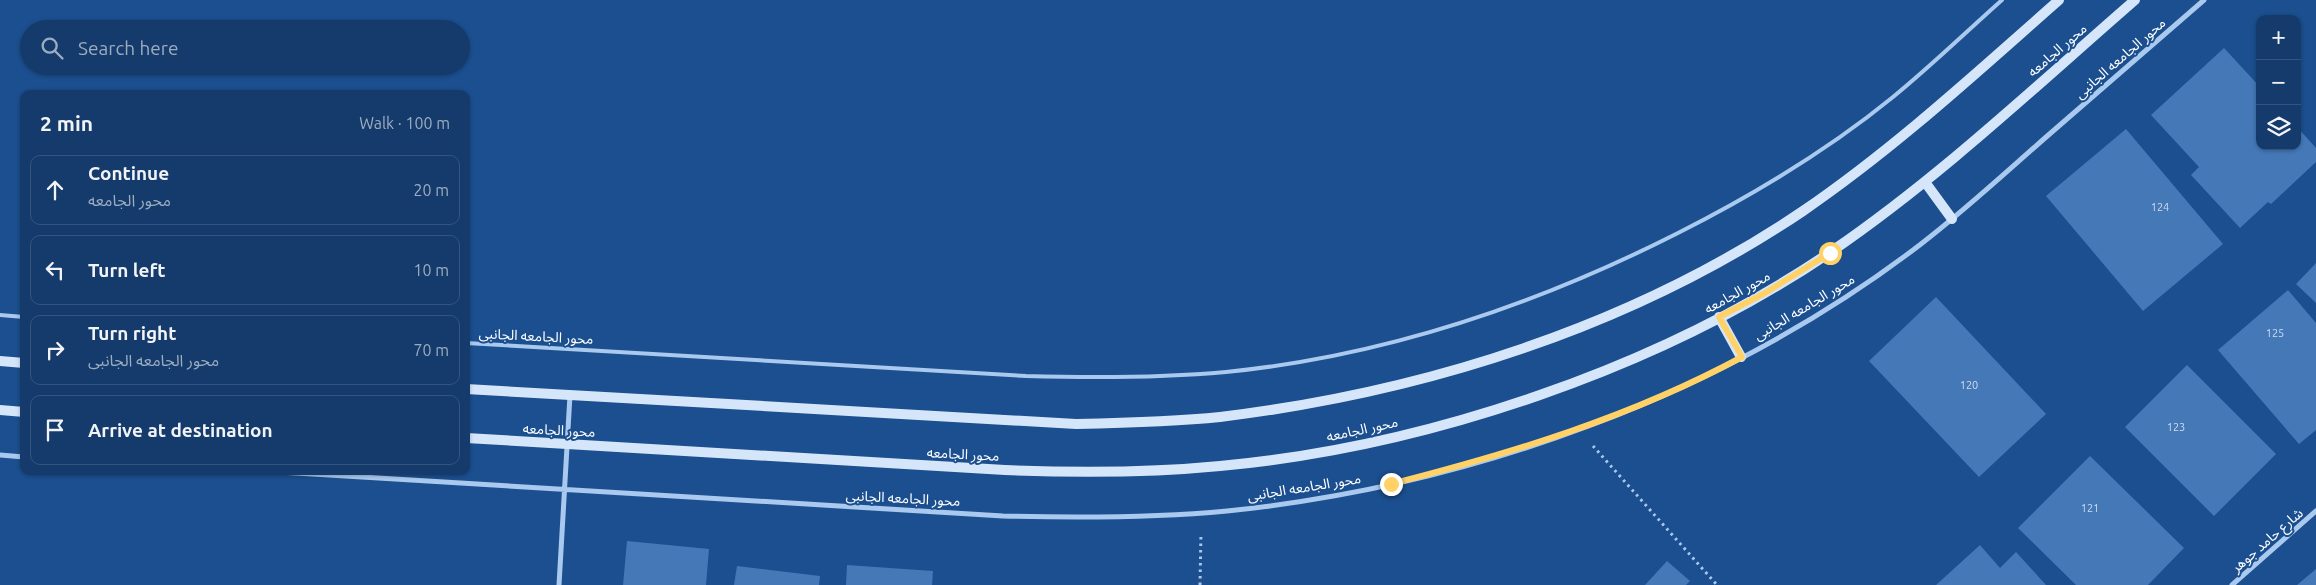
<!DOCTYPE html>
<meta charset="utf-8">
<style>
:root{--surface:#143b6b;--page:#214673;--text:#f1f3f6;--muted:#9dadc1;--line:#33557e}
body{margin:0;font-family:Ubuntu,"Noto Sans Arabic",sans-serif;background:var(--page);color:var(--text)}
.controls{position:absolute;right:15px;top:15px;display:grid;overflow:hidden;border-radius:10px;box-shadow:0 1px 4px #0004}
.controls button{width:45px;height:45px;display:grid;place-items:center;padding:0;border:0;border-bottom:1px solid var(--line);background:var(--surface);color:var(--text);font:25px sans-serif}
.stop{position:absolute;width:15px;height:15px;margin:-11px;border:4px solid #ffd166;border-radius:50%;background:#fff}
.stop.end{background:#ffd166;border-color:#fff;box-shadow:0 1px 5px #0008}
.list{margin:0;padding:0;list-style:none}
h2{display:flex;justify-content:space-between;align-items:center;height:65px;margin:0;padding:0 20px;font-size:21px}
h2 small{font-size:16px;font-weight:400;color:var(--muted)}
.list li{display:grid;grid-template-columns:32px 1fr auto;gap:15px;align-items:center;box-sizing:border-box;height:70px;margin:0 10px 10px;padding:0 10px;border:1px solid var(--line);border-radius:10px}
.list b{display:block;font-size:19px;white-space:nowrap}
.list p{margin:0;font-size:16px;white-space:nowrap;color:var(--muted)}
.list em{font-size:16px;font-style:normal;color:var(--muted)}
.icon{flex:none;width:28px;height:28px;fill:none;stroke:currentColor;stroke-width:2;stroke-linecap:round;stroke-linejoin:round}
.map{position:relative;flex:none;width:2316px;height:585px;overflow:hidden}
.search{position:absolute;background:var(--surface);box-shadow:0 1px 4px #0004;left:20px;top:20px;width:450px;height:55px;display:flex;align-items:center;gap:12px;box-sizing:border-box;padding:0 18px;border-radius:28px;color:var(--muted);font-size:19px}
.panel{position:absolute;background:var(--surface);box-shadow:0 1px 4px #0004;left:20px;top:90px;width:450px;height:385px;border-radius:10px}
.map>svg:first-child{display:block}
.building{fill:#4478b7}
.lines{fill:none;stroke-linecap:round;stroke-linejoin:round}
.path{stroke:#a9c9ee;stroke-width:3;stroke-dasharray:2.5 4;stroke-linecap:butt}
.lane{stroke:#a9c9ee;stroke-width:4}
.street{stroke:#a9c9ee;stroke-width:5}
.secondary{stroke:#d6e6fa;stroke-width:10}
.route{stroke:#ffd166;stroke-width:6}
.labels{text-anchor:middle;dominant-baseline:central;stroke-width:4;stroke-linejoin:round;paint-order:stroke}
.number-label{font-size:11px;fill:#d0dded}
.street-label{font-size:14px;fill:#fff;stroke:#1b4f8f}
</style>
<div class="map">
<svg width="2316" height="585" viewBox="0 0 2316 585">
<rect width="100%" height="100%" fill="#1b4f8f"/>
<path class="building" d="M2224,48L2260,87V146H2297V127L2316,148V162L2271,204L2268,202L2240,228L2191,175L2199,167L2151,115Z
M2126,129L2223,244L2143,311L2046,196Z
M2316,263V303L2296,284Z
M2288,290L2316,323V430L2299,444L2218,350Z
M1936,297L2046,414L1979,477L1869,361Z
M2187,365L2276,454L2214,516L2125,427Z
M2090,456L2184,548L2148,585H2076L2018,528Z
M627,541L709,549L706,585H623Z
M1980,545L2000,568L2016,552L2046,585H1936Z
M1667,561L1690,581L1686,585H1645Z
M847,565L933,571L932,585H846Z
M737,566L820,576L819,585H734Z
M2316,569V585H2297Z"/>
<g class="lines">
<path class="path" d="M1593,446L1717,585
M1200,585L1201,533"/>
<path class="lane" d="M0,315L24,317
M466,343L1026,376C1093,378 1159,378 1226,372C1386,356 1536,305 1678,233C1753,195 1828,150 1893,97C1931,66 1966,32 2002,0"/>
<path class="street" d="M0,455L24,457
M263,471L1003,516C1078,518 1152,518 1227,511C1472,486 1724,395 1921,244C1964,211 2004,174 2045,138C2098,92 2151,46 2204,0
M559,585L570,395
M2232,585L2316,511"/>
<path class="secondary" d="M1925,182L1952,219
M1719,317L1741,357
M0,361L24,363
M466,389L1076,424C1124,423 1172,422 1220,417C1425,392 1631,327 1803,211C1895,148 1976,73 2059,0
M0,410L24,412
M466,438L1005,470C1077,473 1148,473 1220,466C1427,447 1660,368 1832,251C1940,177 2036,86 2135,0"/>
</g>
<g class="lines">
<path class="route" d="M1391,484C1512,453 1631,417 1742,357L1719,317L1765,293L1830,253"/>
</g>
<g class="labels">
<g class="number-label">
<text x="2160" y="207">124</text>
<text x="2275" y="333">125</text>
<text x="1969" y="385">120</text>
<text x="2176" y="427">123</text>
<text x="2090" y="508">121</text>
</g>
<g class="street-label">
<text transform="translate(2057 50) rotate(-41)">محور الجامعه</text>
<text transform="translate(2120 58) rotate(-41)">محور الجامعه الجانبى</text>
<text transform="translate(1737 292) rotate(-29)">محور الجامعه</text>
<text transform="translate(1804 307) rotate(-31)">محور الجامعه الجانبى</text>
<text transform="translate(536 336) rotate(3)">محور الجامعه الجانبى</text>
<text transform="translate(1362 429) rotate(-12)">محور الجامعه</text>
<text transform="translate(559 430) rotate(3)">محور الجامعه</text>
<text transform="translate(963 454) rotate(3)">محور الجامعه</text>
<text transform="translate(1304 487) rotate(-9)">محور الجامعه الجانبى</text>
<text transform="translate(903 498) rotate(3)">محور الجامعه الجانبى</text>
<text transform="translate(2267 540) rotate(-41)">شارع حامد جوهر</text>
</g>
</g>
</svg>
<div class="controls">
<button>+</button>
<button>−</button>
<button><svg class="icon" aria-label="layers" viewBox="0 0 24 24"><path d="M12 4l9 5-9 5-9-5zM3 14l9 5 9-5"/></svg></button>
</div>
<div class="stop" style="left:1830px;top:253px"></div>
<div class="stop end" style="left:1391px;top:484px"></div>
<div class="search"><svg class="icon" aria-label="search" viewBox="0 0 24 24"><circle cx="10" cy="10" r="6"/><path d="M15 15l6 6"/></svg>Search here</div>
<section class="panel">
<h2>2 min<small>Walk · 100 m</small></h2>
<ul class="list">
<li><svg class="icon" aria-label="ahead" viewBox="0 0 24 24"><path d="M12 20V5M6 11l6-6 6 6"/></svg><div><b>Continue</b><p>محور الجامعه</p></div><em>20 m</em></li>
<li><svg class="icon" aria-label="left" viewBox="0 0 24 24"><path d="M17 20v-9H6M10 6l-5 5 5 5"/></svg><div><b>Turn left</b></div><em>10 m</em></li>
<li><svg class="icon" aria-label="right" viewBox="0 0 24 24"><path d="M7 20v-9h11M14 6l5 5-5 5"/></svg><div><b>Turn right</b><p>محور الجامعه الجانبى</p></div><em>70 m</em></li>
<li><svg class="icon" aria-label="arrive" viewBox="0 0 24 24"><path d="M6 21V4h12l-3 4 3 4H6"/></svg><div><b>Arrive at destination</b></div></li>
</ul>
</section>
</div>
